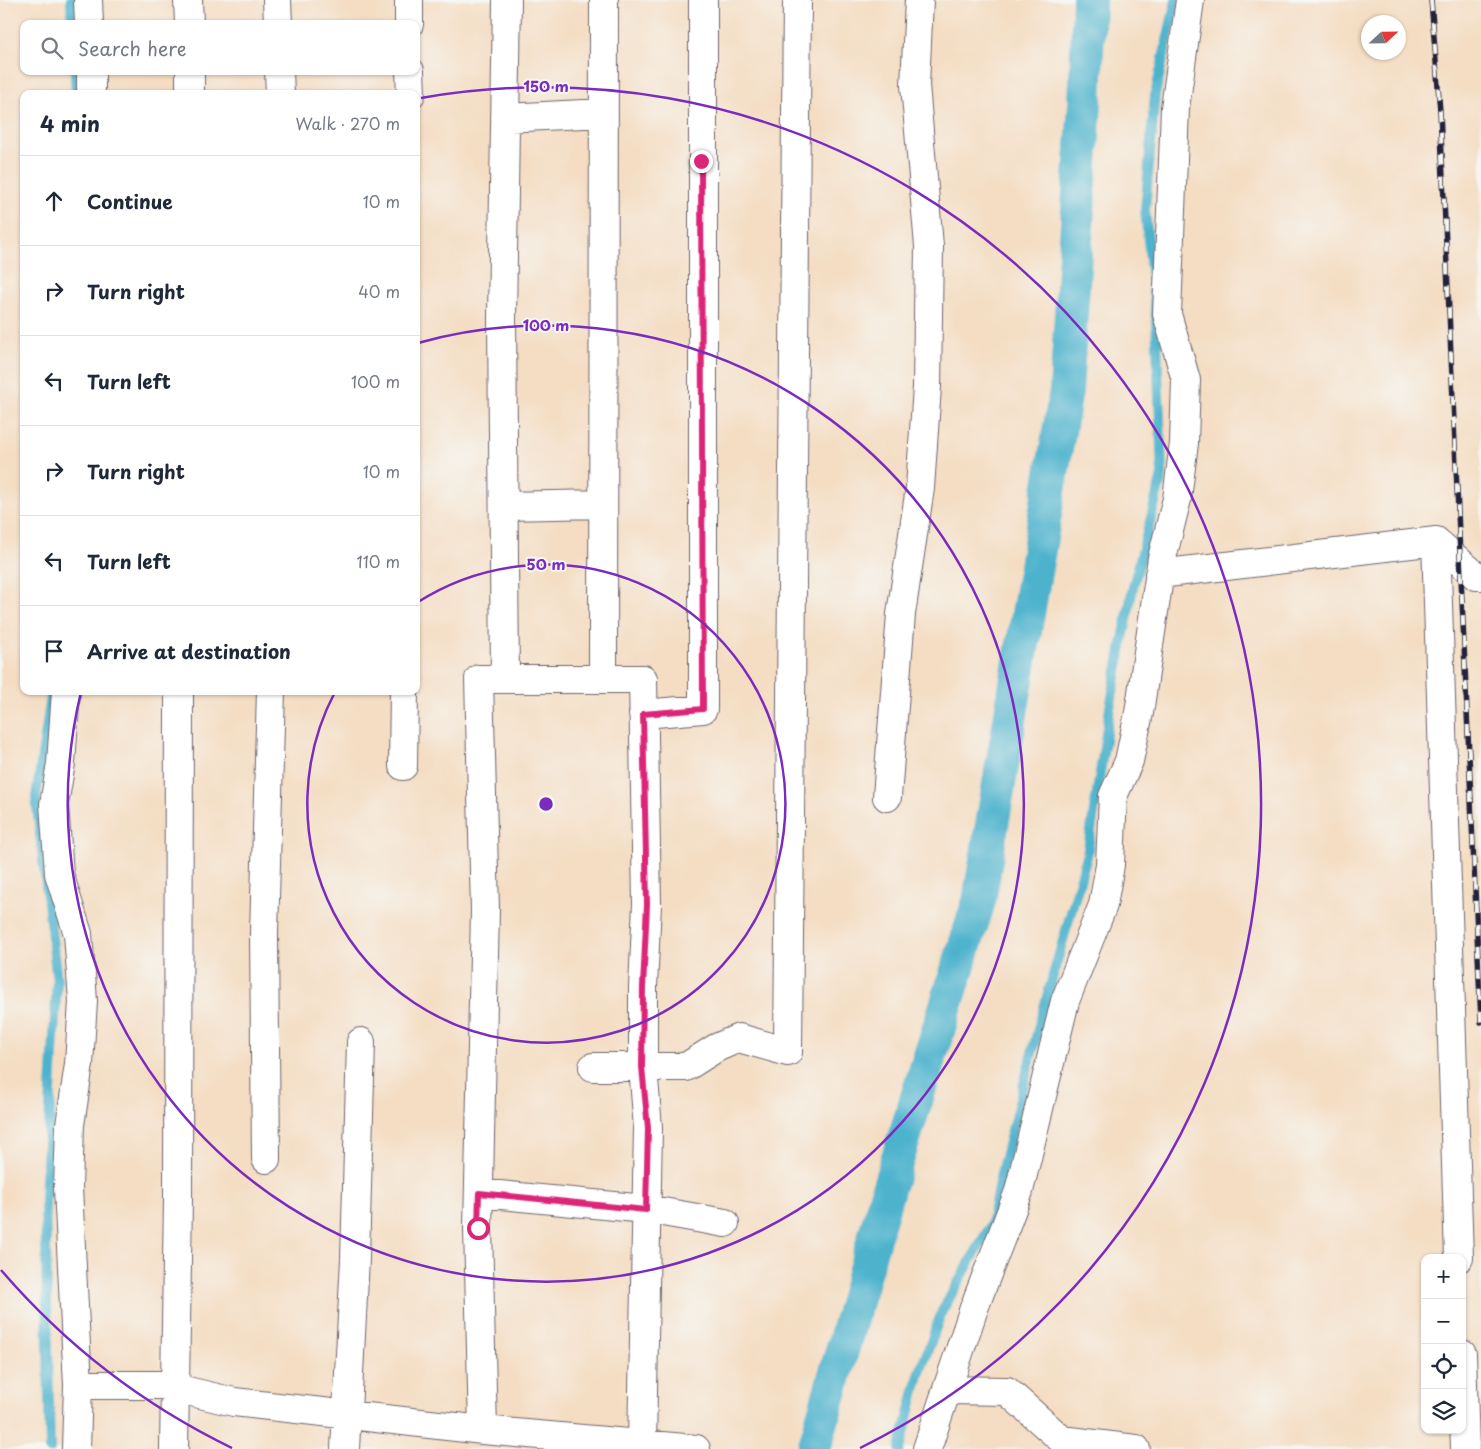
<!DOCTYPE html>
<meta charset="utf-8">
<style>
:root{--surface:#fff;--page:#f2f2f3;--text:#1f2937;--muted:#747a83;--line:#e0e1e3}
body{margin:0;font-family:"Playpen Sans",sans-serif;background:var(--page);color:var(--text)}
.controls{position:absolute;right:15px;bottom:15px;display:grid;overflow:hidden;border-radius:10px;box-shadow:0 1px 4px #0004}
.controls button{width:45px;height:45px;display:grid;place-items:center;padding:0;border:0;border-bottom:1px solid var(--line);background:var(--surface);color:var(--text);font:25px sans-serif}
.compass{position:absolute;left:1361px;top:15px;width:45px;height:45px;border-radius:50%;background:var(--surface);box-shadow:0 1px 4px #0004;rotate:68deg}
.stop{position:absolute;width:15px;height:15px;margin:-11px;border:4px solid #db2777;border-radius:50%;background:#fff}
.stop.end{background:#db2777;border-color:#fff;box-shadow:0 1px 5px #0008}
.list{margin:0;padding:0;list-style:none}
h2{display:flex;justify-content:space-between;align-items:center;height:65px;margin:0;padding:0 20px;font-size:21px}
h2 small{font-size:16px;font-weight:400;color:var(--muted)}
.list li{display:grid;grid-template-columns:32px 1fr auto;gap:15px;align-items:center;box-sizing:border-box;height:90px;padding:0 20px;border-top:1px solid var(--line)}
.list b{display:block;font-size:19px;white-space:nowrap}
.list em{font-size:16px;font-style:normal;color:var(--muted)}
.icon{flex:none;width:28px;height:28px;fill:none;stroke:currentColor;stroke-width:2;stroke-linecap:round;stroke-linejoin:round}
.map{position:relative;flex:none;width:1481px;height:1449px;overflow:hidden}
.search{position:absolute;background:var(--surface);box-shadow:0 1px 4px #0004;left:20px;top:20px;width:400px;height:55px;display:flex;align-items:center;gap:12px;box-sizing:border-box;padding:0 18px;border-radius:10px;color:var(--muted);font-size:19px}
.panel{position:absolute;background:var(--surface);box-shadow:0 1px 4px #0004;left:20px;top:90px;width:400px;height:605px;border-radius:10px}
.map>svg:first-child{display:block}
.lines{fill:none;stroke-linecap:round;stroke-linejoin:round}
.stream{stroke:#4eb3cd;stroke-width:10}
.canal{stroke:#4eb3cd;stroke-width:34}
.street-casing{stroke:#6c636b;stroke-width:30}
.street{stroke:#fff;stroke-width:28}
.rail-casing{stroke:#22223b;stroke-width:5.5}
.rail{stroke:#f6f6f2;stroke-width:4;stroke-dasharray:11;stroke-linecap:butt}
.route{stroke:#db2777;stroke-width:6}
.ring{fill:none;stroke:#7b2cbf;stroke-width:2.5}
.centre{fill:#7b2cbf;stroke:#f6f6f2;stroke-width:2.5}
.ring-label{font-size:15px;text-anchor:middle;font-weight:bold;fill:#7b2cbf;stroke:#f6f6f2;stroke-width:4;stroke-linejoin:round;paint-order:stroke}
</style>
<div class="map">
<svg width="1481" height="1449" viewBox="0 0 1481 1449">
<rect width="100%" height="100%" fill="#f6f6f2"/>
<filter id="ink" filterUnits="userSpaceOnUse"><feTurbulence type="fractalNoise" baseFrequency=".02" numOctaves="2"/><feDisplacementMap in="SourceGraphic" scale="10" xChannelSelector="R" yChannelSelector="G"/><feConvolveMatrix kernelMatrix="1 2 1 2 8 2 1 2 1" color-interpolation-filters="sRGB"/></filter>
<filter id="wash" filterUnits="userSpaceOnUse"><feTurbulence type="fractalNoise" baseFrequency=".0096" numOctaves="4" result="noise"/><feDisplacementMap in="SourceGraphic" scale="20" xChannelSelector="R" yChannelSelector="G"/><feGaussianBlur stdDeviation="1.12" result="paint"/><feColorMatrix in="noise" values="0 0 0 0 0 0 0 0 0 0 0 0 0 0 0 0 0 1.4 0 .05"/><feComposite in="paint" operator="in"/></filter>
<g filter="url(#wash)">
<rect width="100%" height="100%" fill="#f4ddc3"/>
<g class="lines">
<path class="stream" d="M71,0L72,24
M75,71L76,94
M50,1449L45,1199L57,981L36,797L52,691
M900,1449L919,1375L942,1311L991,1225L1001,1173L1042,1014L1087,856L1110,708L1133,587L1162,475L1156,317L1145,210L1155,95L1176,0"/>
<path class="canal" d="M814,1449L888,1189L979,901L1066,391L1085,103L1089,0"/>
</g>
</g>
<g filter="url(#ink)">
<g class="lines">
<defs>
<path id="street" d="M88,0L89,24
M188,0L189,24
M277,0L278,24
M409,0V24
M91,71V94
M190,71V94
M279,71L280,94
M410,71L411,94
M505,118L603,113
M504,506L602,504
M1436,541L1459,1258
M1159,574L1436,541L1476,576H1481
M505,679L502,318L507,0
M603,679L604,0
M66,691L61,763L54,804L59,874L78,934L83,1001L79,1064L70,1125L68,1188L78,1385L76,1449
M643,714L703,709V0
M403,766L404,691
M887,797L901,614L920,488L927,387L929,246L915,85L919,0
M593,1067H686L716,1048L739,1038L788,1052L797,0
M266,1159L264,933L271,691
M479,1193L646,1209L725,1223
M1462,1354L1465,1449
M78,1385H162L234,1402L483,1430L696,1449
M947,1390L1007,1391L1062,1440L1136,1449
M483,1430L478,1228L485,910L479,679H643L647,904L643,987V1067L648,1128L642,1444
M174,1449L178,1199L179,691
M345,1449L355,1259L361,1042
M927,1449L974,1308L1019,1191L1065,1001L1103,905L1110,865L1113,796L1129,761L1139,713L1162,558L1177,499L1184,443L1186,380L1167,314L1175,108L1190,0"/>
</defs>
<use href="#street" class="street-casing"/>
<use href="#street" class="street"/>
<defs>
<path id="rail" d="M1431,0L1440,111L1481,1022"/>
</defs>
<use href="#rail" class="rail-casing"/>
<use href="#rail" class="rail"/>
</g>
</g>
<g class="lines" filter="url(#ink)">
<path class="route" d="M478,1228L479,1193L646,1210L648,1128L642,1067L643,987L647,904L643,714L703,709L701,161"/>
</g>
<g class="ring">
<path d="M418 602A239 239 0 1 1 335 692"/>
<path d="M418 343A478 478 0 1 1 81 692"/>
<path d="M232 1448A717 717 0 0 1 1 1270M421 98A717 717 0 0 1 860 1448"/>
</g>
<circle cx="546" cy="804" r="8" class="centre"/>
<g class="ring-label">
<text x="546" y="92">150 m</text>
<text x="546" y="331">100 m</text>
<text x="546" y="570">50 m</text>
</g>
</svg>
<div class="controls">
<button>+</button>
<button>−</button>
<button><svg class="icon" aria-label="locate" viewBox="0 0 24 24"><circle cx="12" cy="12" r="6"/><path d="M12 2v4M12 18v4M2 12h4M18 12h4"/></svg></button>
<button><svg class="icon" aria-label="layers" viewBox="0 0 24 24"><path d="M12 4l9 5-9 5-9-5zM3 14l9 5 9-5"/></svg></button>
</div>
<svg class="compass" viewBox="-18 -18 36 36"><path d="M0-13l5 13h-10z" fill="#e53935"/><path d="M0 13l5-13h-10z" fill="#747a83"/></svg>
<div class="stop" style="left:478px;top:1228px"></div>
<div class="stop end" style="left:701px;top:161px"></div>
<div class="search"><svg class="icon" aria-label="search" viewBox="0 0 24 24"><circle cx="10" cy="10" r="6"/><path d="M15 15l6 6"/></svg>Search here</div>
<section class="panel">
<h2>4 min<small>Walk · 270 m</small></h2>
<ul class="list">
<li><svg class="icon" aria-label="ahead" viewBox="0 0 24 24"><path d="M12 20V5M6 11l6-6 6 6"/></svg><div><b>Continue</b></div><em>10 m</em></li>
<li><svg class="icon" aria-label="right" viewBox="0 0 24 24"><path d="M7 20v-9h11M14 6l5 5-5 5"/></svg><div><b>Turn right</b></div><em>40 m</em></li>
<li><svg class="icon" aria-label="left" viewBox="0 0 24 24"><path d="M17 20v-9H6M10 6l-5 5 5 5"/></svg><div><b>Turn left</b></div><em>100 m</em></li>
<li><svg class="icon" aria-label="right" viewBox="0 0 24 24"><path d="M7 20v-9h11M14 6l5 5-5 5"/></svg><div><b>Turn right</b></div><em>10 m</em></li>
<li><svg class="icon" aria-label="left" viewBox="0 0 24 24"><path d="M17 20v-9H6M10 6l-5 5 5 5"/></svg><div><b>Turn left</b></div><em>110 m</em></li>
<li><svg class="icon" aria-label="arrive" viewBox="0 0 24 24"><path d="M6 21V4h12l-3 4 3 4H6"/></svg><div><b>Arrive at destination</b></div></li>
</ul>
</section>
</div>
